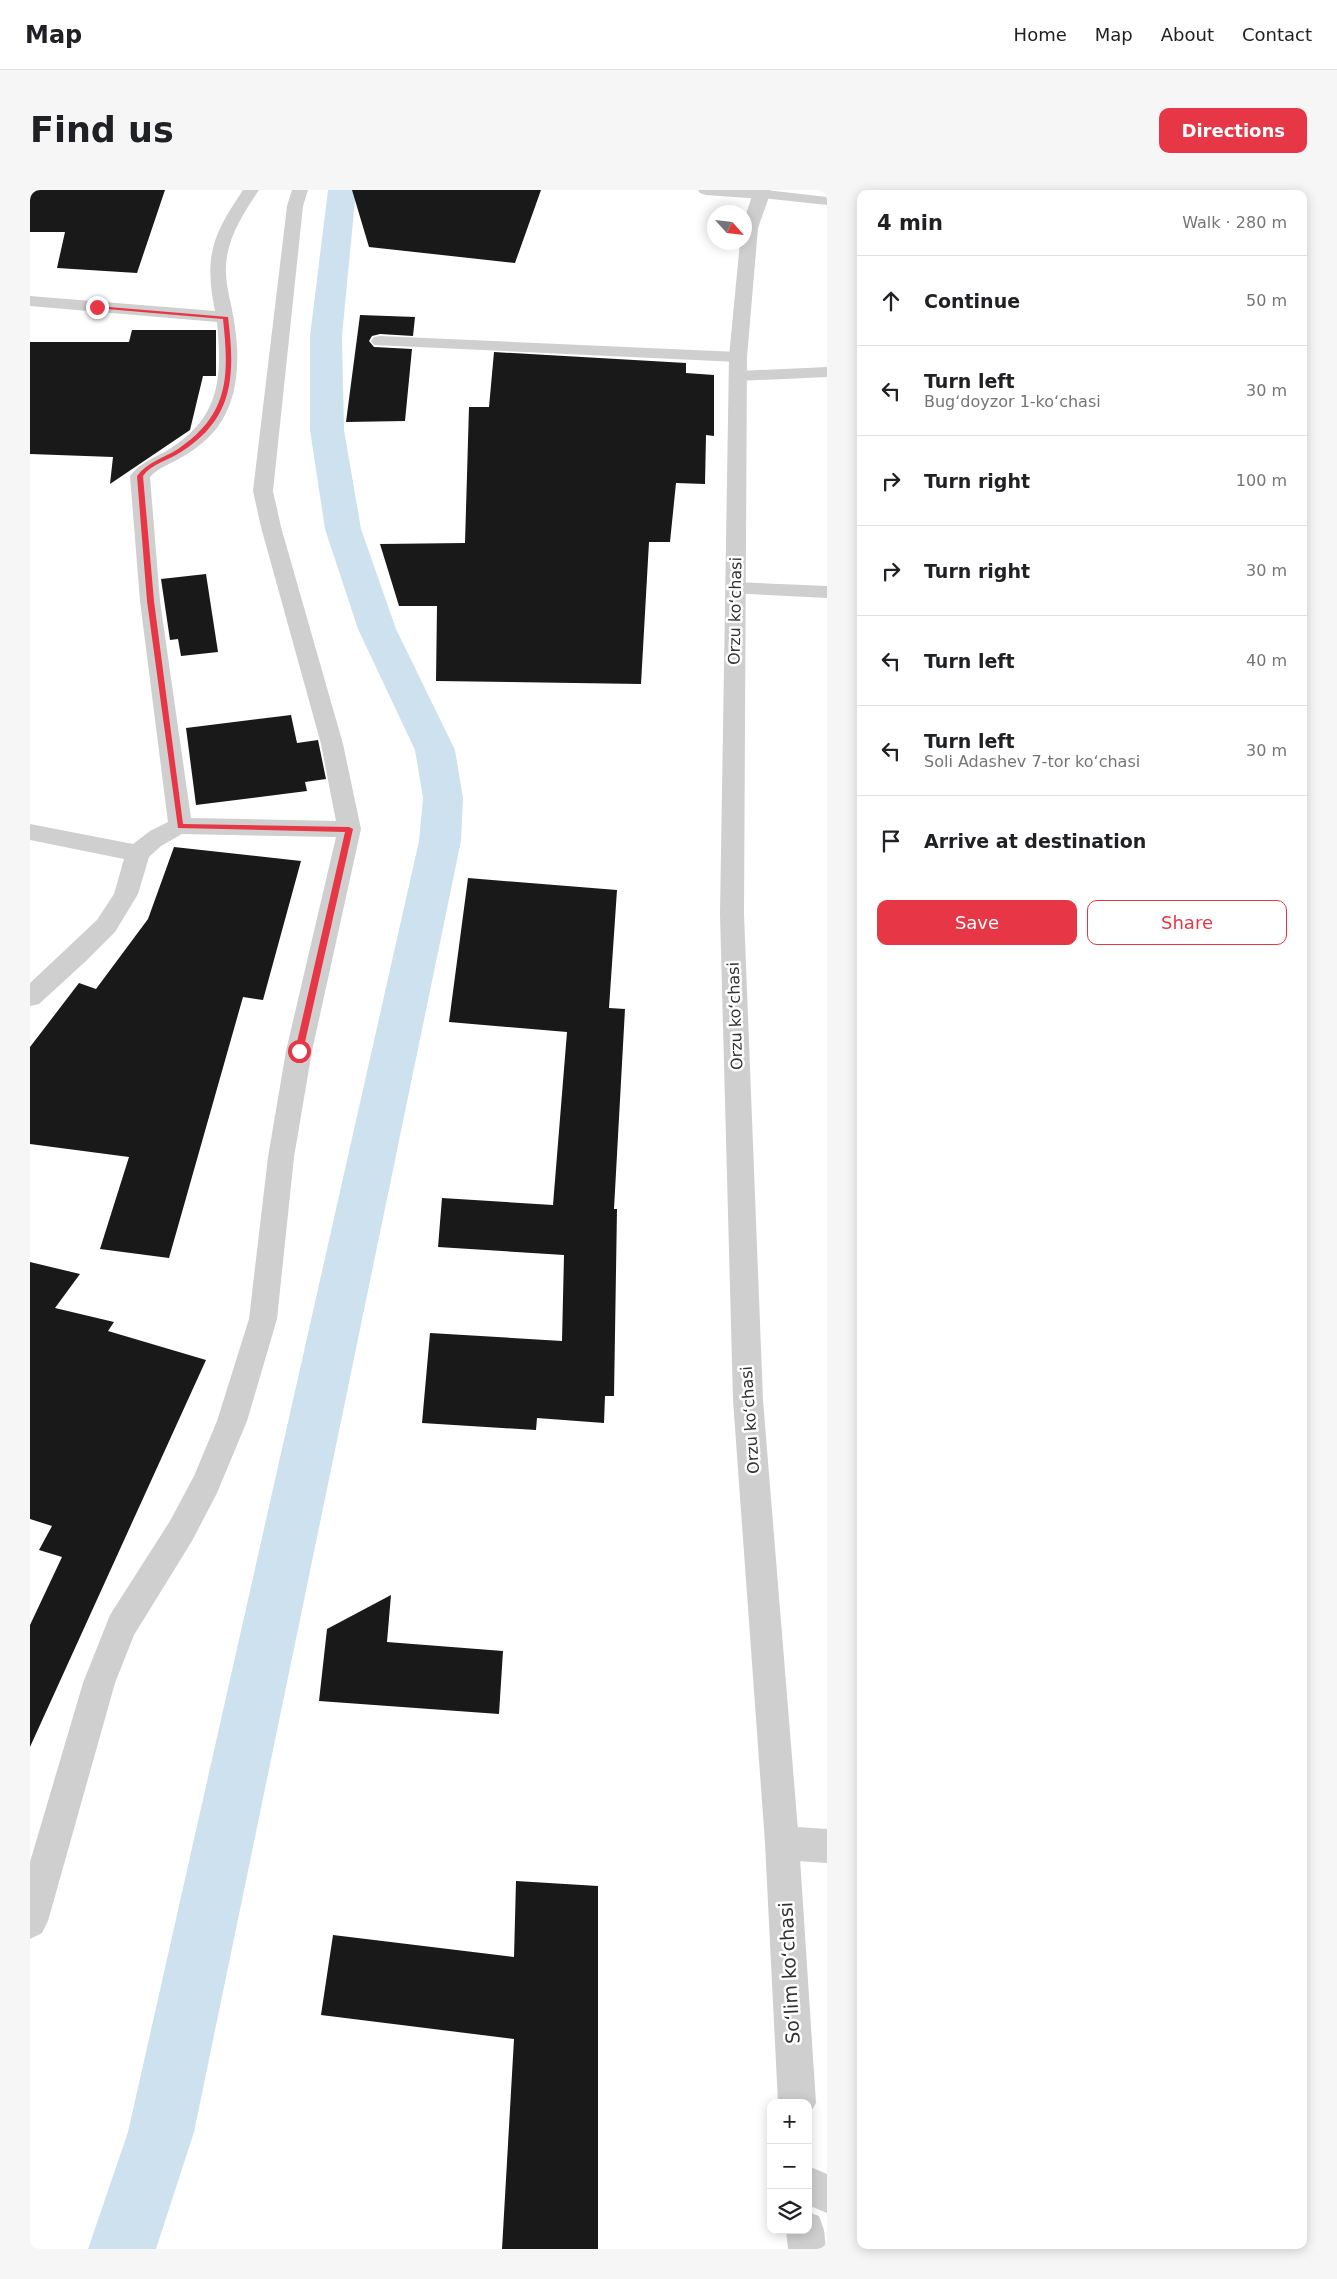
<!DOCTYPE html>
<meta charset="utf-8">
<style>
:root{--surface:#fff;--page:#f6f6f6;--text:#202124;--muted:#757577;--line:#e0e0e0;--accent:#e73645}
body{margin:0;font-family:"DejaVu Sans",sans-serif;background:var(--page);color:var(--text)}
.controls{position:absolute;right:15px;bottom:15px;display:grid;overflow:hidden;border-radius:10px;box-shadow:0 2px 12px #0003}
.controls button{width:45px;height:45px;display:grid;place-items:center;padding:0;border:0;border-bottom:1px solid var(--line);background:var(--surface);color:var(--text);font:25px sans-serif}
.compass{position:absolute;left:677px;top:15px;width:45px;height:45px;border-radius:50%;background:var(--surface);box-shadow:0 2px 12px #0003;rotate:117deg}
.stop{position:absolute;width:15px;height:15px;margin:-11px;border:4px solid #e73645;border-radius:50%;background:#fff}
.stop.end{background:#e73645;border-color:#fff;box-shadow:0 1px 5px #0008}
.list{margin:0;padding:0;list-style:none}
h2{display:flex;justify-content:space-between;align-items:center;height:65px;margin:0;padding:0 20px;font-size:21px}
h2 small{font-size:16px;font-weight:400;color:var(--muted)}
.list li{display:grid;grid-template-columns:32px 1fr auto;gap:15px;align-items:center;box-sizing:border-box;height:90px;padding:0 20px;border-top:1px solid var(--line)}
.list b{display:block;font-size:19px;white-space:nowrap}
.list p{margin:0;font-size:16px;white-space:nowrap;color:var(--muted)}
.list em{font-size:16px;font-style:normal;color:var(--muted)}
.actions{display:flex;gap:10px;padding:15px 20px}
.actions a{flex:1;padding:11px 0;border:1px solid var(--accent);border-radius:10px;text-align:center;font-size:18px;color:var(--accent)}
.actions .main{background:var(--accent);color:#fff}
.icon{flex:none;width:28px;height:28px;fill:none;stroke:currentColor;stroke-width:2;stroke-linecap:round;stroke-linejoin:round}
.map{position:relative;flex:none;width:797px;height:2059px;overflow:hidden;border-radius:10px}
header{display:flex;align-items:center;gap:30px;box-sizing:border-box;height:70px;padding:0 25px;background:var(--surface);border-bottom:1px solid var(--line)}
header strong{font-size:24px}
nav{display:flex;gap:28px;margin-inline-start:auto;font-size:18px}
.intro{display:flex;align-items:center;justify-content:space-between;box-sizing:border-box;height:120px;padding:0 30px}
h1{margin:0;font-size:35px}
.button{padding:12px 22px;border-radius:10px;background:var(--accent);color:#fff;font-size:18px;font-weight:700}
main{display:flex;gap:30px;padding:0 30px}
aside{flex:1;background:var(--surface);border-radius:10px;box-shadow:0 2px 12px #0003}
.map>svg:first-child{display:block}
.lines{fill:none;stroke-linecap:round;stroke-linejoin:round}
.canal{fill:#cde2ee;fill-rule:evenodd}
.building{fill:#191919}
.service{fill:#cfcfcf;fill-rule:evenodd}
.minor{fill:#cfcfcf;fill-rule:evenodd}
.tertiary{fill:#cfcfcf;fill-rule:evenodd}
.route{fill:#e73645}
.labels{text-anchor:middle;dominant-baseline:central;stroke-width:5;stroke-linejoin:round;paint-order:stroke}
.street-label{font-size:16px;fill:#323232;stroke:#fff}
.near-street-label{font-size:19px;fill:#323232;stroke:#fff}
</style>
<header>
<strong>Map</strong>
<nav><a>Home</a><a>Map</a><a>About</a><a>Contact</a></nav>
</header>
<div class="intro"><h1>Find us</h1><a class="button">Directions</a></div>
<main>
<div class="map">
<svg width="797" height="2059" viewBox="0 0 797 2059">
<rect width="100%" height="100%" fill="#fff"/>
<g class="lines">
<path class="canal" d="M298,0H326L312,146L314,240L331,339L366,439L425,560L433,608L431,651L164,1942L126,2059H58L98,1942L389,651L393,608L385,560L328,439L295,339L280,240V146Z"/>
</g>
<path class="building" d="M0,0H135L107,83L27,78L35,42H0Z
M322,0H511L485,73L339,57Z
M330,125L385,127L383,146L350,144L342,146L339,151L344,157L382,159L375,231L316,232Z
M102,140H186V186H173L160,240L80,294L83,267L0,264V152H99Z
M464,162L656,173V183L684,185V246L676,245L675,294L646,293L640,352H619L611,494L406,491L407,416H369L350,354L435,353L439,217H459Z
M176,384L188,462L151,466L148,449L140,450L131,389Z
M261,525L267,553L288,550L296,589L275,592L277,601L166,615L156,538Z
M144,657L271,671L233,810L213,807L139,1068L70,1059L99,967L0,954V857L49,793L66,799L118,729Z
M438,688L587,700L579,818L595,819L584,1019H587L584,1206H575L574,1233L507,1228L506,1240L392,1233L400,1143L532,1151L534,1065L408,1057L412,1008L523,1015L537,842L419,832Z
M0,1072L50,1084L25,1118L84,1132L78,1141L176,1170L0,1557V1435L32,1367L9,1360L22,1336L0,1329Z
M361,1405L357,1452L473,1461L469,1524L289,1511L297,1439Z
M486,1691L568,1696V2059H472L484,1849L291,1825L303,1745L484,1767Z"/>
<g class="lines">
<path class="service" d="M736,0L797,7V15L732,8L725,4L727,1Z"/>
<path class="minor" d="M213,0H229C214,22 197,48 196,76C195,92 200,108 203,125C210,162 211,206 187,238C178,249 165,260 152,267C141,274 129,277 120,287L130,411L161,628L306,631L291,554L231,337L223,301L257,16L262,0H278L273,16L243,301L251,337L313,554L331,639L282,861L264,967L247,1129L217,1231L187,1303L162,1351L104,1445L85,1493L18,1731L12,1743L0,1749V1672L53,1493L80,1425L140,1331L164,1286L187,1231L219,1129L238,967L256,861L306,647L152,644L131,656L119,667L108,704L85,742L57,770L9,814L0,816V793L67,730L84,704L94,669L0,650V634L103,654L120,641L138,632L110,411L100,286C111,271 126,268 141,258C191,226 192,186 187,132L0,116V106L185,121C174,66 182,46 213,0Z
M668,0H736L740,4L738,7L732,9L676,5L670,3Z
M350,146L708,162L714,163L717,167L714,171L708,172L344,155L341,151L344,147Z
M797,177V187L708,191L702,190L699,186L702,182L708,181Z
M706,392L797,396V408L699,403L696,398L699,393Z
M752,1636L797,1639V1673L752,1670L740,1665L735,1653L740,1641Z
M778,1976L797,1984V2023L778,2015Z"/>
<path class="tertiary" d="M724,0H740V4L728,38L717,167L714,724L733,1210L769,1653L786,1913L778,1927V1913H748L735,1653L703,1210L690,724L699,167L710,52H714V30Z
M778,2022L789,2026L794,2040L796,2059H758L756,2040H778Z"/>
</g>
<path class="route" d="M67,116L198,127C205,184 205,228 151,262C139,270 121,274 113,286L124,411L153,634L319,637L323,639L273,861L269,864L265,861L315,642L148,638L117,411L107,286C117,272 134,268 148,259C200,224 199,185 193,129L65,118Z"/>
<g class="labels">
<g class="street-label">
<text transform="translate(705 421) rotate(-89)">Orzu koʻchasi</text>
<text transform="translate(705 826) rotate(-92)">Orzu koʻchasi</text>
<text transform="translate(720 1230) rotate(-94)">Orzu koʻchasi</text>
</g>
<g class="near-street-label">
<text transform="translate(759 1783) rotate(-93)">Soʻlim koʻchasi</text>
</g>
</g>
</svg>
<div class="controls">
<button>+</button>
<button>−</button>
<button><svg class="icon" aria-label="layers" viewBox="0 0 24 24"><path d="M12 4l9 5-9 5-9-5zM3 14l9 5 9-5"/></svg></button>
</div>
<svg class="compass" viewBox="-18 -18 36 36"><path d="M0-13l5 13h-10z" fill="#e53935"/><path d="M0 13l5-13h-10z" fill="#757577"/></svg>
<div class="stop" style="left:269px;top:861px"></div>
<div class="stop end" style="left:67px;top:117px"></div>
</div>
<aside>
<h2>4 min<small>Walk · 280 m</small></h2>
<ul class="list">
<li><svg class="icon" aria-label="ahead" viewBox="0 0 24 24"><path d="M12 20V5M6 11l6-6 6 6"/></svg><div><b>Continue</b></div><em>50 m</em></li>
<li><svg class="icon" aria-label="left" viewBox="0 0 24 24"><path d="M17 20v-9H6M10 6l-5 5 5 5"/></svg><div><b>Turn left</b><p>Bugʻdoyzor 1-koʻchasi</p></div><em>30 m</em></li>
<li><svg class="icon" aria-label="right" viewBox="0 0 24 24"><path d="M7 20v-9h11M14 6l5 5-5 5"/></svg><div><b>Turn right</b></div><em>100 m</em></li>
<li><svg class="icon" aria-label="right" viewBox="0 0 24 24"><path d="M7 20v-9h11M14 6l5 5-5 5"/></svg><div><b>Turn right</b></div><em>30 m</em></li>
<li><svg class="icon" aria-label="left" viewBox="0 0 24 24"><path d="M17 20v-9H6M10 6l-5 5 5 5"/></svg><div><b>Turn left</b></div><em>40 m</em></li>
<li><svg class="icon" aria-label="left" viewBox="0 0 24 24"><path d="M17 20v-9H6M10 6l-5 5 5 5"/></svg><div><b>Turn left</b><p>Soli Adashev 7-tor koʻchasi</p></div><em>30 m</em></li>
<li><svg class="icon" aria-label="arrive" viewBox="0 0 24 24"><path d="M6 21V4h12l-3 4 3 4H6"/></svg><div><b>Arrive at destination</b></div></li>
</ul>
<div class="actions"><a class="main">Save</a><a>Share</a></div>
</aside>
</main>
